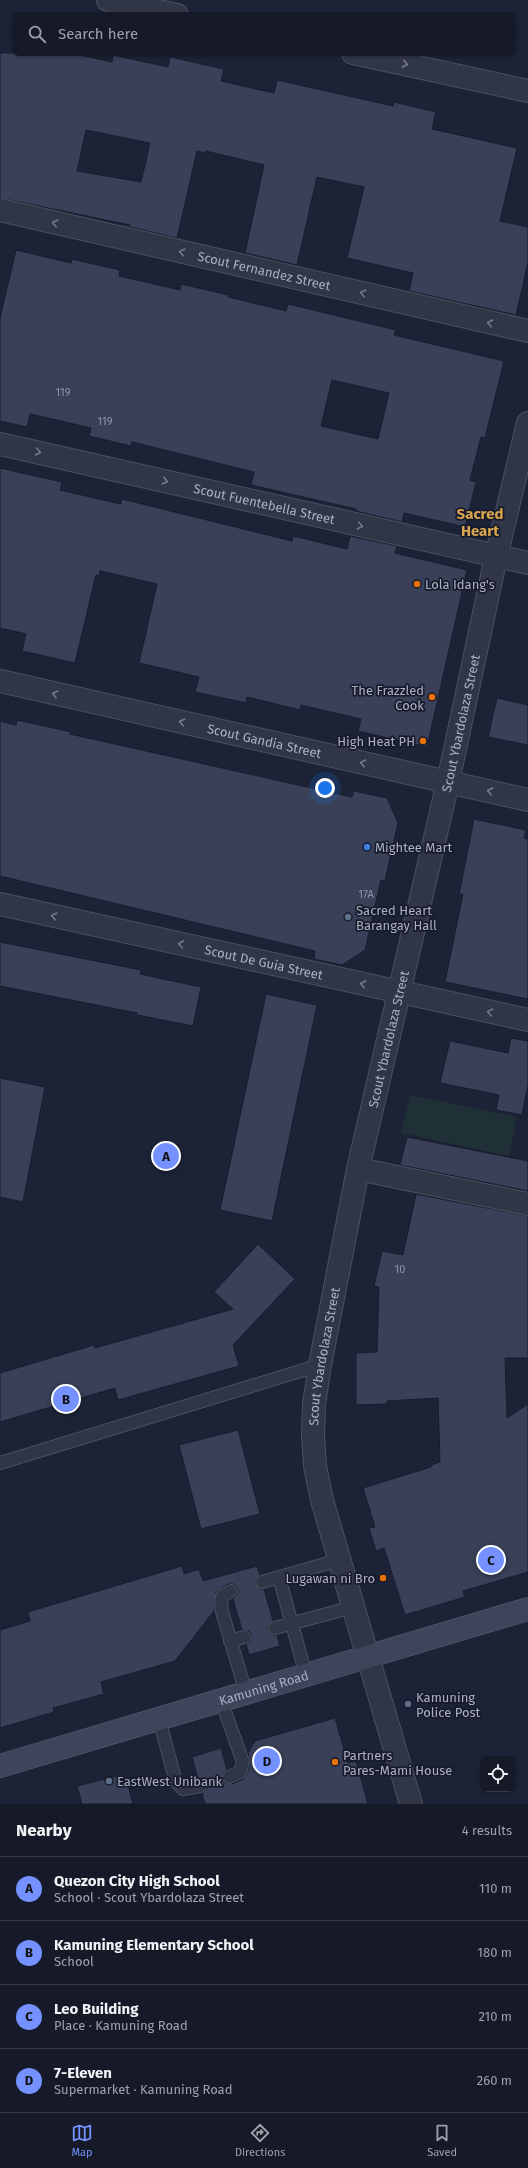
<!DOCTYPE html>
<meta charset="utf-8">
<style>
:root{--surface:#161a28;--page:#1f2330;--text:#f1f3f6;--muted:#9ea1a8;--line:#353845;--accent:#7491ff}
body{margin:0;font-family:"Fira Sans",sans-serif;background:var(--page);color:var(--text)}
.controls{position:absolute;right:12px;bottom:12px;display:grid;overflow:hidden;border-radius:8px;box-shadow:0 1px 3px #0004}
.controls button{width:36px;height:36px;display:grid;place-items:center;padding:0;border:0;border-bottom:1px solid var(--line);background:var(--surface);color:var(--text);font:20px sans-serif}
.you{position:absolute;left:325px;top:788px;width:14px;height:14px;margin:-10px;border:3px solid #fff;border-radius:50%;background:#1a73e8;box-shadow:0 0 0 6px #1a73e833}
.badge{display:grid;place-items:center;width:26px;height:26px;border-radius:50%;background:var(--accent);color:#111;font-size:13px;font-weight:700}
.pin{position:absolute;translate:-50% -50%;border:2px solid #fff;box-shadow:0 1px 4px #0006}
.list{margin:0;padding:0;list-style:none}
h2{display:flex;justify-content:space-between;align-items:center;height:52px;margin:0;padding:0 16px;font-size:17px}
h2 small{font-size:13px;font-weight:400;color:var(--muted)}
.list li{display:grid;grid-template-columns:26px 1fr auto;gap:12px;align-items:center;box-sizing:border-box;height:64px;padding:0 16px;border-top:1px solid var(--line)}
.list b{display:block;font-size:15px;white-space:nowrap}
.list p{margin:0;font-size:13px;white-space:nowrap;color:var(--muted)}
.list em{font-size:13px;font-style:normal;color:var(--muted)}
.icon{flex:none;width:22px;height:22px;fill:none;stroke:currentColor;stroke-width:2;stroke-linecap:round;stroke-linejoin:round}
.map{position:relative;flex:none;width:528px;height:1804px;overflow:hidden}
.search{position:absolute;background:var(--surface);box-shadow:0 1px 3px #0004;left:12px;right:12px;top:12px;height:44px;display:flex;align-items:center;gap:10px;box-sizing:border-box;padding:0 14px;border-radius:8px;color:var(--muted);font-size:15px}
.sheet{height:308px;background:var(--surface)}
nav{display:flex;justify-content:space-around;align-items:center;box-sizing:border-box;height:56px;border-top:1px solid var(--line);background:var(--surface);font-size:11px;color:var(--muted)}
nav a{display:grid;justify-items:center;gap:2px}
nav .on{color:var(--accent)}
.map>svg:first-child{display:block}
.green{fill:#1f3037}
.building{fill:#394057;stroke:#181d2d;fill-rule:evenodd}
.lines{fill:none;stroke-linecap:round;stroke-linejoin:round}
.service-casing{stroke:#4b5062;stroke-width:14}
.minor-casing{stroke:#4b5062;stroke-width:24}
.tertiary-casing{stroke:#4b5062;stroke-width:24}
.secondary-casing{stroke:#4b5062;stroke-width:24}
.service{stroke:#313647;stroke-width:12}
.minor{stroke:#313647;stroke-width:22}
.tertiary{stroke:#313647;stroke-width:22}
.secondary{stroke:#3e445a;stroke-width:22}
.oneway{stroke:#74798c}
.food-dot{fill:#e8710a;stroke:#171b2b;stroke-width:1.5}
.shop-dot{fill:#3f7fe0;stroke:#171b2b;stroke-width:1.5}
.service-dot{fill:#5c6f8a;stroke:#171b2b;stroke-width:1.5}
.labels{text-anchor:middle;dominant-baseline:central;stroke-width:3.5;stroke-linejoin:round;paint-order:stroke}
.number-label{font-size:11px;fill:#8e93a9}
.street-label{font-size:13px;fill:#aaafc4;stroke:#171b2b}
.poi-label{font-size:13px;fill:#aaafc4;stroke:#171b2b;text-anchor:start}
.quarter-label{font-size:15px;font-weight:bold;fill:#daa54f;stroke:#171b2b}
</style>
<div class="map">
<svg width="528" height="1804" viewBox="0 0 528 1804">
<rect width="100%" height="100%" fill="#1d2336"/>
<path class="green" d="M410,1095L517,1117L509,1156L401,1133Z"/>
<path class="building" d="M0,53H70L112,62L113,55L168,67L170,57L224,69L221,81L274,93L277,80L393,106L394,102L436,112L432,129L517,148L500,221L528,227V263L516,315L409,291L413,273L347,258L364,187L317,177L297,265L245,253L264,165L206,151L205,153L197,151L177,238L130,227V225L0,198ZM86,130L150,143L141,182L77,171Z
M16,250L71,263L72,259L120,270L119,276L180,290L181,284L229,295L228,297L286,311L288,304L396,330L394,335L504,361L485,438L481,437L470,480L476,482L465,527L404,513L402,522L356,511V509L251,485L254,472L132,442L131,446L89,436L91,428L30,414L27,427L0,421V318ZM332,380L389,393L378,439L321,426Z
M0,468L62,482L60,490L121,504L122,499L292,541L293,536L347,549L350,536L397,546L395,553L467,570L427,747L358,731L361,719L301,705L300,710L247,697L246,703L195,692L199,677L139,663L157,584L100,571L99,576L96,575L75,663L22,651L26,634L0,628Z
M497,698L528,705V745L488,737Z
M17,720L71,732L70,734L352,797L354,791L387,798L398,823L385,881L381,880L365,950L342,965L314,959L315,951L0,876V721L16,725Z
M474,819L526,830L524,838L528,839V999L445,982L463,894H459Z
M0,942L141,970L140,974L201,987L193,1026L137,1015V1013L0,986Z
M266,994L317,1005L272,1221L220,1210Z
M511,1038L528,1041V1085L522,1115L496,1110L499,1095L440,1083L450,1041L508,1053Z
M0,1078L45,1087L23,1202L0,1197Z
M407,1137L528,1161V1191L400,1165Z
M416,1194L528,1216V1358H505L507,1418L528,1404V1572L463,1591L465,1597L405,1615L384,1548L376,1551L369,1528L375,1527L363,1488L431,1467V1465L440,1462L438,1398L387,1401V1404L356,1405V1353L377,1352L379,1287L374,1286L382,1251L403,1255Z
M258,1244L295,1279L233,1345L239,1366L118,1400L115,1388L0,1422V1373L94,1345L95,1348L233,1309L214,1292Z
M238,1430L260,1514L201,1529L179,1445Z
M182,1566L184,1574L199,1569L203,1581L257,1566L260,1575L255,1580V1584L260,1589H264L273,1621L268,1626V1630L273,1635H277L280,1646L249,1655L246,1644L250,1642L251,1635L249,1631L242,1630L233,1599L238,1594V1588L234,1584H228L216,1592L214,1611L175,1661L101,1682L104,1694L53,1708L54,1712L0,1728V1630L30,1621L28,1612Z
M335,1718L348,1763L356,1761L368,1804H205L202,1793L207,1789V1784L203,1779H198L192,1757L221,1748L227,1770L223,1773L222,1780L225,1783L232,1784L243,1779L247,1774L250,1764L248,1753L255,1741Z
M125,1774L133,1804H82L77,1786Z"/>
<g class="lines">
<defs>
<path id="service" d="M0,1463L320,1365
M279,1577L306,1675
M262,1582L339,1560
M231,1591L222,1596L221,1608L246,1693
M275,1628L353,1607
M230,1641L244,1637
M221,1700L243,1762L240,1772L229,1777
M159,1719L176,1782L183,1789L200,1786"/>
<g id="minor">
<path d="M108,0L177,15"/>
<path d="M353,53L528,91"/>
<path id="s1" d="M0,210L528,331"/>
<path id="s2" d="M0,444L528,563"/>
<path id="s3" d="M0,681L528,800"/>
<path id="s4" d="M0,904L528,1020"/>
<path d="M358,1169L528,1204"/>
</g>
<g id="tertiary">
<path id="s5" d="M411,1804L322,1500L315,1466L313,1436L314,1404L320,1365L358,1169L448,782L496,557L528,423"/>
</g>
<g id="secondary">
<path id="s6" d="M0,1766L528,1609"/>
</g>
</defs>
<use href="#service" class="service-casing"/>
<use href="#minor" class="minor-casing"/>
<use href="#tertiary" class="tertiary-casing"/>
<use href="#secondary" class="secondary-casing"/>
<use href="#service" class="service"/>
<use href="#minor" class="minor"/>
<use href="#tertiary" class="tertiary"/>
<use href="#secondary" class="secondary"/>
</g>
<defs><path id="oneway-chevron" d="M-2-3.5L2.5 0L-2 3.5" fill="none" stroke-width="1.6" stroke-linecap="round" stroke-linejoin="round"/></defs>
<g class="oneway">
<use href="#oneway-chevron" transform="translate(405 64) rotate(12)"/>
<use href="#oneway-chevron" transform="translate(55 223) rotate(-167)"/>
<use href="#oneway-chevron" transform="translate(182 252) rotate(-167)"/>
<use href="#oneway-chevron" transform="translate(363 293) rotate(-167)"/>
<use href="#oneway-chevron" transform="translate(490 323) rotate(-167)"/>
<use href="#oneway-chevron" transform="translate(38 452) rotate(12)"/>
<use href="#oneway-chevron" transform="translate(165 481) rotate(13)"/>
<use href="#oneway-chevron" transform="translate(360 526) rotate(13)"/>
<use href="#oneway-chevron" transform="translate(55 694) rotate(-167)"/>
<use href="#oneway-chevron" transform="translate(182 722) rotate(-167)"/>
<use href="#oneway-chevron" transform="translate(363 763) rotate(-167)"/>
<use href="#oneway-chevron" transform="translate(490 791) rotate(-167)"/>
<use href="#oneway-chevron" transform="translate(54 916) rotate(-168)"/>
<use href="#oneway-chevron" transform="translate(181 944) rotate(-168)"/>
<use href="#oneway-chevron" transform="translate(363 984) rotate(-168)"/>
<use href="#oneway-chevron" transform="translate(490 1012) rotate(-167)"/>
</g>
<g class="food-dot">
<circle cx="417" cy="584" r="4"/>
<circle cx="432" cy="697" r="4"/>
<circle cx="423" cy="741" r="4"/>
<circle cx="383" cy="1578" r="4"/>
<circle cx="335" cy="1762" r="4"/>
</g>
<circle class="shop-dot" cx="367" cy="847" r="4"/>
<g class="service-dot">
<circle cx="348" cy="917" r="4"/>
<circle cx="408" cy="1704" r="4"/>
<circle cx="109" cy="1781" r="4"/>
</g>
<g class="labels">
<g class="number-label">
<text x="63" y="392">119</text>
<text x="105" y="421">119</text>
<text x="366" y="894">17A</text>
<text x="400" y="1269">10</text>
</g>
<g class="street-label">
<text stroke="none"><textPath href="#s1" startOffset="271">Scout Fernandez Street</textPath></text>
<text stroke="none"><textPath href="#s2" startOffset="271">Scout Fuentebella Street</textPath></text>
<text stroke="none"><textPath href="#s5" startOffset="1110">Scout Ybardolaza Street</textPath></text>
<text stroke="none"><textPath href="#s3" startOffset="271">Scout Gandia Street</textPath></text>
<text stroke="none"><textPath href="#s4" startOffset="270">Scout De Guia Street</textPath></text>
<text stroke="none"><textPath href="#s5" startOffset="786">Scout Ybardolaza Street</textPath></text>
<text stroke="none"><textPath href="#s5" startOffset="462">Scout Ybardolaza Street</textPath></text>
<text stroke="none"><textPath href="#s6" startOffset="275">Kamuning Road</textPath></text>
</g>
<g class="poi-label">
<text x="425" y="584">Lola Idang's</text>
<text x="424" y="690" text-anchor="end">The Frazzled<tspan x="424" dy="15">Cook</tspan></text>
<text x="415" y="741" text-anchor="end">High Heat PH</text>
<text x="375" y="847">Mightee Mart</text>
<text x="356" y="910">Sacred Heart<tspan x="356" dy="15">Barangay Hall</tspan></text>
<text x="375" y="1578" text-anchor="end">Lugawan ni Bro</text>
<text x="416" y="1697">Kamuning<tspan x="416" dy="15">Police Post</tspan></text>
<text x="343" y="1755">Partners<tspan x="343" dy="15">Pares-Mami House</tspan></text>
<text x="117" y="1781">EastWest Unibank</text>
</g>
<g class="quarter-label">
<text x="480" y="514">Sacred<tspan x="480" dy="17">Heart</tspan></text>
</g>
</g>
</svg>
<div class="controls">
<button><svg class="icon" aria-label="locate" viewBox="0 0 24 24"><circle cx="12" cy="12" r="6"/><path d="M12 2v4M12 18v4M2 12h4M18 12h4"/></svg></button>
</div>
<div class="you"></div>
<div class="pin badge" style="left:166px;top:1156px">A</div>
<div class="pin badge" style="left:66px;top:1399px">B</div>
<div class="pin badge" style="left:491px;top:1560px">C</div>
<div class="pin badge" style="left:267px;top:1761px">D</div>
<div class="search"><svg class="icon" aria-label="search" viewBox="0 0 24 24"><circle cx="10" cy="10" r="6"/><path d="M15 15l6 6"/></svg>Search here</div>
</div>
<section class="sheet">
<h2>Nearby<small>4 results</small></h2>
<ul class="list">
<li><span class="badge">A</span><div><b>Quezon City High School</b><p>School · Scout Ybardolaza Street</p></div><em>110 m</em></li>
<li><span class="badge">B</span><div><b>Kamuning Elementary School</b><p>School</p></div><em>180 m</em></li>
<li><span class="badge">C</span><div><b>Leo Building</b><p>Place · Kamuning Road</p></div><em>210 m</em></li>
<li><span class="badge">D</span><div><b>7-Eleven</b><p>Supermarket · Kamuning Road</p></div><em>260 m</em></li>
</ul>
</section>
<nav>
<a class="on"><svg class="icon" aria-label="map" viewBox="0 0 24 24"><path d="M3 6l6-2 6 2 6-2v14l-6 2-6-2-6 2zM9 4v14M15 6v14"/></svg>Map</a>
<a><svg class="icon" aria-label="directions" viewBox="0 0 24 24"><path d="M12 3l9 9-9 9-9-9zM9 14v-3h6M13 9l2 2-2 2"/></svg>Directions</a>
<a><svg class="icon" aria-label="saved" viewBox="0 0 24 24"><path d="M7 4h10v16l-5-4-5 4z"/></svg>Saved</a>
</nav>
